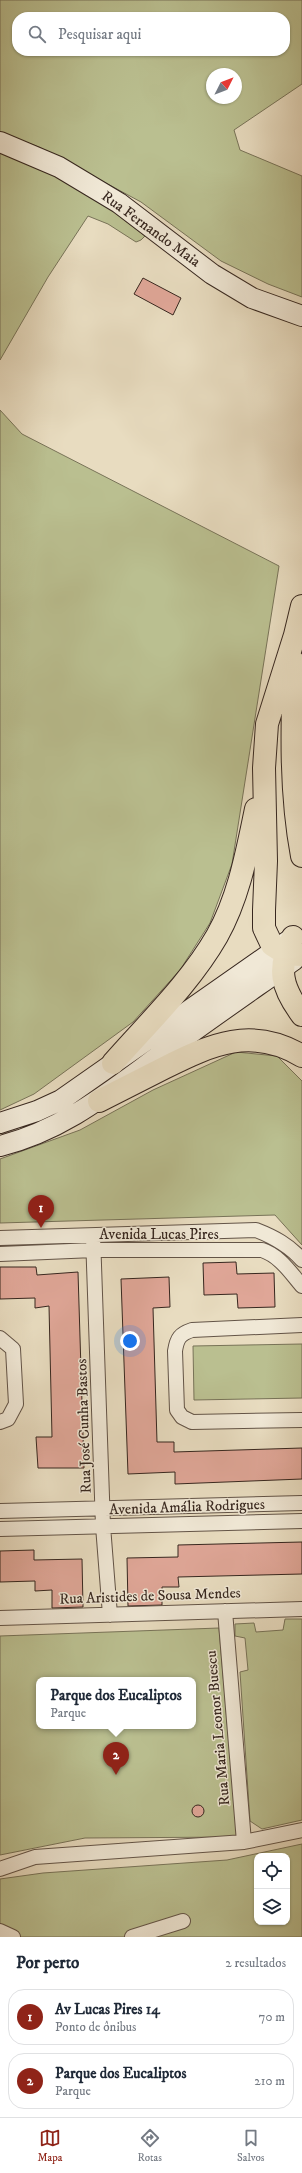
<!DOCTYPE html>
<html lang="pt">
<meta charset="utf-8">
<style>
:root{--surface:#fff;--page:#f2f2f3;--text:#1f2937;--muted:#747a83;--line:#e0e1e3;--accent:#8f2418}
body{margin:0;font-family:"IM FELL DW Pica",serif;background:var(--page);color:var(--text)}
.controls{position:absolute;right:12px;bottom:12px;display:grid;overflow:hidden;border-radius:8px;box-shadow:0 1px 3px #0004}
.controls button{width:36px;height:36px;display:grid;place-items:center;padding:0;border:0;border-bottom:1px solid var(--line);background:var(--surface);color:var(--text);font:20px sans-serif}
.compass{position:absolute;left:206px;top:68px;width:36px;height:36px;border-radius:50%;background:var(--surface);box-shadow:0 1px 3px #0004;rotate:48deg}
.you{position:absolute;left:130px;top:1341px;width:14px;height:14px;margin:-10px;border:3px solid #fff;border-radius:50%;background:#1a73e8;box-shadow:0 0 0 6px #1a73e833}
.badge{display:grid;place-items:center;width:26px;height:26px;border-radius:50%;background:var(--accent);color:#fff;font-size:13px;font-weight:700}
.pin{position:absolute;translate:-50% -33px;filter:drop-shadow(0 1px 2px #0008)}
.pin::after{content:'';position:absolute;top:21px;width:14px;height:12px;background:inherit;clip-path:polygon(0 0,100% 0,50% 100%)}
.popup{position:absolute;left:36px;top:1677px;width:160px;height:52px;box-sizing:border-box;display:grid;place-content:center;border-radius:8px;background:var(--surface);filter:drop-shadow(0 1px 3px #0005);font-size:13px;white-space:nowrap;color:var(--muted)}
.popup b{font-size:15px;color:var(--text)}
.popup::after{content:'';position:absolute;left:50%;top:100%;margin-left:-8px;border:8px solid transparent;border-top-color:var(--surface)}
.list{margin:0;padding:0;list-style:none}
h2{display:flex;justify-content:space-between;align-items:center;height:52px;margin:0;padding:0 16px;font-size:17px}
h2 small{font-size:13px;font-weight:400;color:var(--muted)}
.list li{display:grid;grid-template-columns:26px 1fr auto;gap:12px;align-items:center;box-sizing:border-box;height:56px;margin:0 8px 8px;padding:0 8px;border:1px solid var(--line);border-radius:16px}
.list b{display:block;font-size:15px;white-space:nowrap}
.list p{margin:0;font-size:13px;white-space:nowrap;color:var(--muted)}
.list em{font-size:13px;font-style:normal;color:var(--muted)}
.icon{flex:none;width:22px;height:22px;fill:none;stroke:currentColor;stroke-width:2;stroke-linecap:round;stroke-linejoin:round}
.map{position:relative;flex:none;width:302px;height:1937px;overflow:hidden}
.search{position:absolute;background:var(--surface);box-shadow:0 1px 3px #0004;left:12px;right:12px;top:12px;height:44px;display:flex;align-items:center;gap:10px;box-sizing:border-box;padding:0 14px;border-radius:16px;color:var(--muted);font-size:15px}
.sheet{height:180px;background:var(--surface)}
nav{display:flex;justify-content:space-around;align-items:center;box-sizing:border-box;height:56px;border-top:1px solid var(--line);background:var(--surface);font-size:11px;color:var(--muted)}
nav a{display:grid;justify-items:center;gap:2px}
nav .on{color:var(--accent)}
.map>svg:first-child{display:block}
.green{fill:#babf90;stroke:#787358;fill-rule:evenodd}
.building{fill:#dfa697;stroke:#37271f}
.lines{fill:none;stroke-linecap:round;stroke-linejoin:round}
.street-casing{stroke:#635447;stroke-width:16}
.secondary-casing{stroke:#37271f;stroke-width:22}
.highway-casing{stroke:#37271f;stroke-width:24}
.street{stroke:#f0e8d6;stroke-width:14}
.secondary{stroke:#f0e8d6;stroke-width:20}
.highway{stroke:#e8dcc0;stroke-width:22}
.labels{text-anchor:middle;dominant-baseline:central;stroke-width:3;stroke-linejoin:round;paint-order:stroke}
.street-label{font-size:15px;fill:#37271f;stroke:#f0e8d6}
</style>
<div class="map">
<svg width="302" height="1937" viewBox="0 0 302 1937">
<rect width="100%" height="100%" fill="#e8dcc0"/>
<filter id="stains"><feTurbulence type="fractalNoise" baseFrequency=".005" numOctaves="4"/><feColorMatrix values="0 0 0 0 .2 0 0 0 0 .09 0 0 0 0 .02 0 0 0 .5 -.17"/></filter>
<radialGradient id="worn" r=".72"><stop offset=".6" stop-color="#630" stop-opacity="0"/><stop offset="1" stop-color="#630" stop-opacity=".3"/></radialGradient>
<path class="green" d="M0,0H302V84L234,130L240,150L302,176V297L268,284L221,261L141,202L39,147L0,133ZM17,17H285V51H17ZM212,74H236V98H212Z
M0,151L45,169L97,199L145,236L141,240L136,242L108,224L88,216L48,277L0,360Z
M0,410L22,434L279,566L232,864L210,923L180,970L133,1022L34,1094L0,1110Z
M236,1052L277,1056L302,1081V1245L275,1215L0,1223V1159L80,1130L153,1090Z
M302,1344V1398L194,1400L193,1346Z
M285,1619H302V1820L262,1829L250,1821L240,1672L248,1670L245,1638L235,1636V1624L254,1623L256,1632L283,1630Z
M219,1628L237,1837L85,1838L0,1855V1636ZM39,1680H193V1726H39Z
M302,1844V1937H0V1879L43,1873L227,1860ZM257,1856H287V1922H257Z"/>
<path class="building" d="M143,278L181,298L173,315L134,294Z
M236,1262L237,1274L274,1273L275,1307L238,1308L237,1294L204,1295L203,1263Z
M0,1267H36L37,1275L78,1272L84,1468H38L36,1437H52L49,1306L35,1308V1298L0,1299Z
M169,1277L170,1307L153,1308L157,1442H174V1452L302,1448V1479L175,1484V1472L128,1474L121,1279Z
M302,1542V1574L178,1577L179,1587H162V1605L128,1606L127,1558L178,1557V1545Z
M34,1550V1560L82,1559L83,1607L52,1608V1590L35,1591V1581L0,1582V1551Z
M192 1811a6 6 0 1 1 12 0a6 6 0 1 1-12 0Z"/>
<g class="lines">
<defs>
<path id="street" d="M93,1236L103,1526L110,1615
M0,1238L256,1230C274,1237 289,1245 302,1260
M0,1254L94,1250H262C280,1256 290,1272 302,1286
M302,1325L192,1330C180,1334 177,1338 175,1351L177,1410L182,1417L192,1422L302,1420
M0,1338L13,1349L16,1404L8,1419L0,1422
M0,1511L302,1503
M0,1529L302,1521
M225,1611L244,1842
M0,1618L302,1609
M0,1869L35,1857L244,1842L302,1830
M0,1931L13,1937
M132,1937L183,1921"/>
<path id="secondary" d="M0,142L59,167L119,203L212,274L252,298L302,316
M0,1123L37,1111L61,1100L291,939
M0,1146C68,1129 115,1087 170,1048C211,1018 253,989 294,960"/>
<path id="highway" d="M302,606L295,635L267,724L264,768L266,861L264,910V928L272,945L286,954L302,955
M294,662C292,728 290,792 302,856
M293,937C276,969 282,988 302,1015
M113,1063C149,1022 190,983 217,936C239,897 247,852 256,809
M99,1101C121,1090 142,1079 164,1068C212,1044 252,1026 302,1056"/>
</defs>
<use href="#street" class="street-casing"/>
<use href="#secondary" class="secondary-casing"/>
<use href="#highway" class="highway-casing"/>
<use href="#street" class="street"/>
<use href="#secondary" class="secondary"/>
<use href="#highway" class="highway"/>
</g>
<g class="labels">
<g class="street-label">
<text transform="translate(151 229) rotate(36)">Rua Fernando Maia</text>
<text x="159" y="1234">Avenida Lucas Pires</text>
<text transform="translate(84 1426) rotate(-92)">Rua José Cunha Bastos</text>
<text transform="translate(187 1507) rotate(-2)">Avenida Amália Rodrigues</text>
<text transform="translate(150 1596) rotate(-2)">Rua Aristides de Sousa Mendes</text>
<text transform="translate(218 1728) rotate(-95)">Rua Maria Leonor Buescu</text>
</g>
</g>
<rect width="100%" height="100%" filter="url(#stains)"/>
<rect width="100%" height="100%" fill="url(#worn)"/>
</svg>
<div class="controls">
<button><svg class="icon" aria-label="locate" viewBox="0 0 24 24"><circle cx="12" cy="12" r="6"/><path d="M12 2v4M12 18v4M2 12h4M18 12h4"/></svg></button>
<button><svg class="icon" aria-label="layers" viewBox="0 0 24 24"><path d="M12 4l9 5-9 5-9-5zM3 14l9 5 9-5"/></svg></button>
</div>
<svg class="compass" viewBox="-18 -18 36 36"><path d="M0-13l5 13h-10z" fill="#e53935"/><path d="M0 13l5-13h-10z" fill="#747a83"/></svg>
<div class="you"></div>
<div class="pin badge" style="left:41px;top:1228px">1</div>
<div class="pin badge" style="left:116px;top:1775px">2</div>
<div class="popup"><b>Parque dos Eucaliptos</b>Parque</div>
<div class="search"><svg class="icon" aria-label="search" viewBox="0 0 24 24"><circle cx="10" cy="10" r="6"/><path d="M15 15l6 6"/></svg>Pesquisar aqui</div>
</div>
<section class="sheet">
<h2>Por perto<small>2 resultados</small></h2>
<ul class="list">
<li><span class="badge">1</span><div><b>Av Lucas Pires 14</b><p>Ponto de ônibus</p></div><em>70 m</em></li>
<li><span class="badge">2</span><div><b>Parque dos Eucaliptos</b><p>Parque</p></div><em>210 m</em></li>
</ul>
</section>
<nav>
<a class="on"><svg class="icon" aria-label="map" viewBox="0 0 24 24"><path d="M3 6l6-2 6 2 6-2v14l-6 2-6-2-6 2zM9 4v14M15 6v14"/></svg>Mapa</a>
<a><svg class="icon" aria-label="directions" viewBox="0 0 24 24"><path d="M12 3l9 9-9 9-9-9zM9 14v-3h6M13 9l2 2-2 2"/></svg>Rotas</a>
<a><svg class="icon" aria-label="saved" viewBox="0 0 24 24"><path d="M7 4h10v16l-5-4-5 4z"/></svg>Salvos</a>
</nav>
